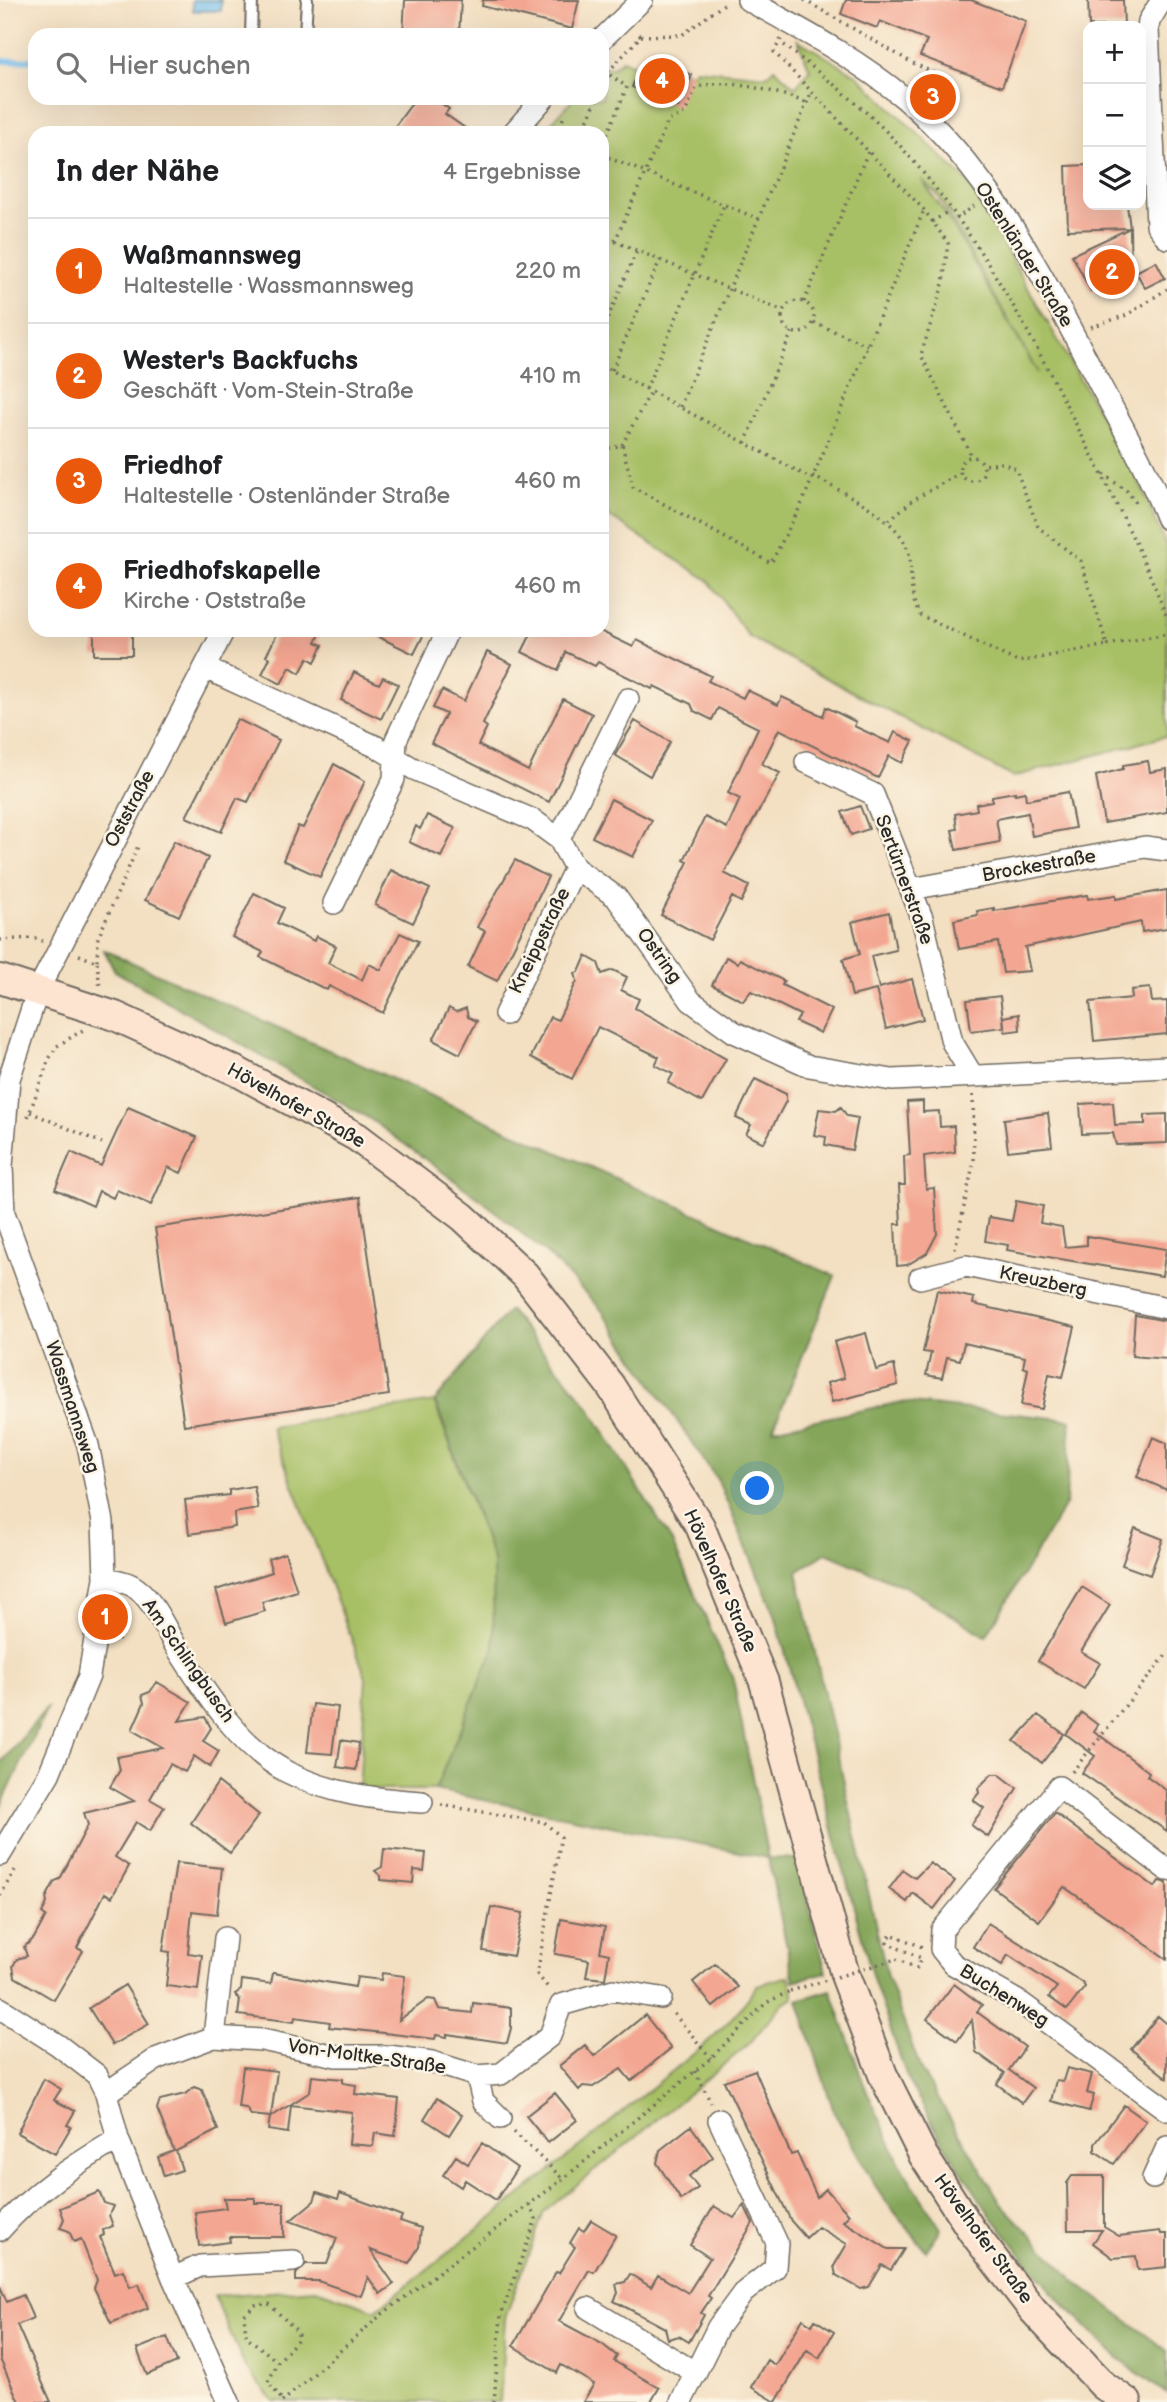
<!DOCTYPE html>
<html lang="de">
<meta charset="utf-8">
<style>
:root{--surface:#fff;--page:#f2f2f2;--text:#202124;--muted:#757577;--line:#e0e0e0;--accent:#ea580c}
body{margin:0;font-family:"Balsamiq Sans",sans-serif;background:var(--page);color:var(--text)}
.controls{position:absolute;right:21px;top:21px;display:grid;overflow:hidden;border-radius:14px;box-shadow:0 7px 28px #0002}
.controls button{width:63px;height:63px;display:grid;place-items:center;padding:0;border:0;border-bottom:2px solid var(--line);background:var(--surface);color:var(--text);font:35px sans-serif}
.you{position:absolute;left:758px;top:1489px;width:24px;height:24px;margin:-18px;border:5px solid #fff;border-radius:50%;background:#1a73e8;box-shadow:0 0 0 10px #1a73e833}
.badge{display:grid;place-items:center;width:46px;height:46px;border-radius:50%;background:var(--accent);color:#fff;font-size:23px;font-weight:700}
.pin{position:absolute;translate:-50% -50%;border:4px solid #fff;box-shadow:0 2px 7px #0006}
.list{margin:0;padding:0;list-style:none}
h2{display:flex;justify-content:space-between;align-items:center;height:91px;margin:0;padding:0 28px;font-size:30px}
h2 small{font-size:23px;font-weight:400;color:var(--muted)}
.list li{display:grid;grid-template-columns:46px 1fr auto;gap:21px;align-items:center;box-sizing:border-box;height:105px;padding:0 28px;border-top:2px solid var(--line)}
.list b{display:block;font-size:26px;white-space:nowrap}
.list p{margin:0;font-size:23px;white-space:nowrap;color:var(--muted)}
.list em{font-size:23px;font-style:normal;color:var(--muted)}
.icon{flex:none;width:38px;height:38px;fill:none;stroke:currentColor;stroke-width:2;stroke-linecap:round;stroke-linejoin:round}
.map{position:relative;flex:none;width:1167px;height:2402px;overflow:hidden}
.search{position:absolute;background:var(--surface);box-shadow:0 7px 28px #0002;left:28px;top:28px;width:581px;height:77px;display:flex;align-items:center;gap:18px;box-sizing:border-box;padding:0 24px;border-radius:21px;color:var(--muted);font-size:26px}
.panel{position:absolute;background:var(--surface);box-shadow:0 7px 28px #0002;left:28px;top:126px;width:581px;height:511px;border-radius:21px}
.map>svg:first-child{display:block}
.green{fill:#a7bf65;stroke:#697548;stroke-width:2;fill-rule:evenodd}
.forest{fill:#85a65a;stroke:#586842;stroke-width:2}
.water{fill:#75bded;stroke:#50748c;stroke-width:2}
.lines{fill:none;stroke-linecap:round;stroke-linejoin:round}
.stream{stroke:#75bded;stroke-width:6}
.building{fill:#f3a691}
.lane-casing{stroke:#716a60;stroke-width:14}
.street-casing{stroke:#716a60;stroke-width:24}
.secondary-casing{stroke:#716a60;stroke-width:32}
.path{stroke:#716a60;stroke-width:3.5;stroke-dasharray:2 5;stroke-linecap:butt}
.lane{stroke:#fff;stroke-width:10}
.street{stroke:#fff;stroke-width:21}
.secondary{stroke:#fde4d1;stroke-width:28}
.path-bridge{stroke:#716a60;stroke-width:3.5;stroke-dasharray:2 5;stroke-linecap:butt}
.labels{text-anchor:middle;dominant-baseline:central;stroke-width:5;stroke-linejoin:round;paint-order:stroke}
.street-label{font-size:19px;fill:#2b2b2b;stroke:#fcf5e5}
</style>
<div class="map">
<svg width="1167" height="2402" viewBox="0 0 1167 2402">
<rect width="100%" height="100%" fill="#fcf5e5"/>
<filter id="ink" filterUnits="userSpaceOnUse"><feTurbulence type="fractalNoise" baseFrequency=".0143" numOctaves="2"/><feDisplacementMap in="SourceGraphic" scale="14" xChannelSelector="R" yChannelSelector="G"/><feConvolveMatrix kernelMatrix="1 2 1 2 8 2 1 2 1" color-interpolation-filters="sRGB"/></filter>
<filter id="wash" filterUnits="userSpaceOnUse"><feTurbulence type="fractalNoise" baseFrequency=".00686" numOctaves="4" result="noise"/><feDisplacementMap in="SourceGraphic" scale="28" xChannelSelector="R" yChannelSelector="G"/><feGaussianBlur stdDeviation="1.57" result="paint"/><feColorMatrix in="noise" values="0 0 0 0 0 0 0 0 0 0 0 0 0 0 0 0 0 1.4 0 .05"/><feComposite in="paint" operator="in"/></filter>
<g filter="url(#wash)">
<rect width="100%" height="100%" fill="#f3dfc1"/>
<path class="green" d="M798,40L858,76L967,181L1142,488L1167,548V736L1013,777L749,637L708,580L602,512V133H542L574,98H602V67L613,68L622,60L650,72L656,59L691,74L695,69L767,76L774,68L795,87L810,70ZM921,179L938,195L1038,373L945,213Z
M434,1402L493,1560L494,1648L435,1790H359L366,1677L271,1427Z
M789,1976L794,1997L783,2003L749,2044L544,2212L505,2318L500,2402H274L245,2367L214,2296L316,2289L376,2310C464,2240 552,2171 638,2099C680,2064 728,2032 757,1985Z"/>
<path class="forest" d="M104,950L835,1276L773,1429L902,1402L1071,1420L1066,1503L986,1636L906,1587L826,1553L797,1572L887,1976L921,2070L1003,2206L1075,2281L1167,2351V2394L1120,2360L1050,2290L991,2216L943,2143L907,2077L874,1982L775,1615L718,1481L600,1308L548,1255L484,1202L370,1119L115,971Z
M509,1310L586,1403L671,1540L733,1679L768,1858L797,1859L826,1972L794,1981L768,1858L435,1790L494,1648L493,1560L435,1401Z
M48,1707L0,1808V1764Z
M831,1990L863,2082L901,2166L941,2229L926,2251L880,2194L834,2112L798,2000Z"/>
<path class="water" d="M192,0H221V11H193Z"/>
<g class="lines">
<path class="stream" d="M0,61L35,60"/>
</g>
<g id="blocks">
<path class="building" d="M405,0H461L459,35H403Z
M483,0H579L572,29L482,6Z
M846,0H971L1026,21L1002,87L920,56L927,40L880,21L877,28L841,14Z
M1088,0H1123L1124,26H1089Z
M656,59L692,75L678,107L632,87L640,68L651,72Z
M416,98H434L449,109L445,114L472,133H390Z
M1088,165V205H1127L1130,228L1068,230L1066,166Z
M1130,228L1131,286L1110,297L1103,285L1091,291L1072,255Z
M1156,261L1165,278L1145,288L1136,272Z
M94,630H132V655H94Z
M279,630H322L316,642L323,645L315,662L308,658L300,673L290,667L281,684L262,674L270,658L266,656Z
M364,630H426L414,654Z
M533,630H598L633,647L637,640L711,676L708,681L743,698L747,690L778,705L782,697L823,716L826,707L856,722L854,726L890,743L895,732L913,741L902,763L889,756L878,778L779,729L762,764L780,773L724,873L749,886L741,902L732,897L710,940L661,915L688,862L684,860L705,817L727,828L740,799L728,793L758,728L718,708L712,720L694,711L691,704L654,686L652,689L598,662L595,666L566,652L558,670L522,652Z
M487,652L512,664L483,724L487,727L478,745L528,771L563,699L592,714L549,802L431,743L446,714L433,708L442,690L464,701Z
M354,672L379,684L383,677L398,684L381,719L341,700Z
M237,719L279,740L248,802L237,798L221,832L186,817Z
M635,721L670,742L650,776L615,755Z
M1148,761L1150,772L1167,769V812L1104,823L1096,776L1123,769V765Z
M334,764L365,781L320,877L283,860L298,826L303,828Z
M1015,792V794L1025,792L1026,800L1068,792L1075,828L1032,836L1028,813L996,819L1000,842L956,850L952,830L957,829L955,814L977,810L976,804L992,801V796Z
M611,799L652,820L633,857L592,837Z
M860,806L869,829L851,835L842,812Z
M427,815L455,828L441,857L409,842L416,826L420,829Z
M174,841L208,858L179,916L145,900Z
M515,860L548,877L497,981L468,967L485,931L477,927Z
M391,870L430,889L413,923L375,905Z
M1167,890V928L1142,932L1141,922L1025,947L1030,971L1003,973L998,942L959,949L954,920L978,915L977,911L994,908V911L1087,895L1088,899L1116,895V899Z
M254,893L284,908L277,923L314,941L316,936L336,946L328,963L362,980L369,964L381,970L400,933L418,941L383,1013L329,986L327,990L260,957L263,952L232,937Z
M889,912L896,950L871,956L879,988L912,979L923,1019L886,1029L876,990L852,996L843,959L860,954L852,922Z
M586,956L598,963L602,974L613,970L627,977L621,990L639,999L635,1008L726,1059L702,1102L668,1083L673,1074L655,1065L659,1057L598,1027L572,1079L531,1057L550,1017L558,1020L577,981L575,973L579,972Z
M726,957L738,963L740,959L784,981L782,985L832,1010L820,1033L796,1022L800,1015L751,991L743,1001L712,985Z
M1150,988L1152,1002L1167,1001V1034L1094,1041L1090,1002L1132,998L1131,990Z
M1000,996L1004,1027L971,1031L967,1000Z
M449,1008L456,1012L466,1008L468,1017L477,1021L460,1054L433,1040Z
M1019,1014L1020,1030L1005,1032L1003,1017Z
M755,1079L786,1094V1101L764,1143L746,1134L751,1125L736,1118Z
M923,1101V1112L939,1111L940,1127L954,1126L955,1152L924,1156L926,1189L934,1188L937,1234L927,1253L907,1265L897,1266L895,1224H901L899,1185H905L904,1156L910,1155L907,1102Z
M1113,1102L1115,1125L1145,1124V1115L1167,1114V1143L1116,1145L1113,1133L1082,1134L1080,1104Z
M128,1107L197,1137L181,1173L168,1167L151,1205L117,1190L113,1198L99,1191L93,1206L55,1189L71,1152L101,1166Z
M841,1107L847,1116L858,1118L852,1150L825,1145L826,1137L814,1135L819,1109L836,1111Z
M1048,1113L1052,1146L1008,1151L1004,1119Z
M360,1197L389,1395L184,1425L155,1228Z
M1016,1201L1043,1206L1040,1223L1062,1227L1065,1247L1087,1245V1236L1166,1249L1162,1276L1007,1250L1008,1245L985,1241L989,1217L1012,1221Z
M937,1290L974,1298L973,1304L1075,1327L1063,1377L1049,1374L1042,1409L1021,1405L1028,1369L1023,1367L1025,1357L964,1343L960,1360L947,1357L942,1378L926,1375L931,1353L923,1352Z
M1135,1315L1167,1321V1359L1132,1356Z
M866,1333L876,1370L894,1365L898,1385L832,1402L827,1383L844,1378L834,1342Z
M1153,1437L1167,1443V1490L1137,1477Z
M254,1486L258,1509L234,1513L235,1527L189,1534L185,1500L229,1495V1490Z
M1135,1528L1163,1539L1150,1575L1122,1565Z
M285,1553L297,1591L262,1602L265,1611L226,1623L216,1590L272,1572L268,1559Z
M1082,1587L1110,1605L1081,1652L1100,1663L1084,1689L1038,1661Z
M157,1682L191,1702L179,1721L205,1717L211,1728L203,1741L219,1751L210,1767L194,1756L185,1772L170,1764L150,1799L164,1807L150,1831L136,1822L115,1857L129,1866L112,1897L105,1893L77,1948L83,1951L54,2000L15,1977L13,1966L17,1959L27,1956L24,1947L34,1938L46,1916L42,1913L47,1903L46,1898L55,1881L60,1879L88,1825L84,1813L134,1801L110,1787L120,1770L117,1757L163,1748L132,1730L144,1703L142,1695L150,1692Z
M313,1704L338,1707L332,1754L307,1752Z
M1082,1713L1098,1725L1094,1731L1149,1772L1147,1776L1167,1791V1831L1082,1773L1095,1756L1066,1734Z
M1038,1715L1064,1734L1042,1763L1014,1741Z
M341,1740L359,1743L356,1770L337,1767Z
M992,1774H999L1017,1788L988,1837L971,1825L984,1808L973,1800L979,1793L978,1788Z
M218,1782L259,1815L230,1853L191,1823Z
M1055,1813L1155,1887L1159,1881L1167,1883V1959L1064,1887L1039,1921L994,1888Z
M384,1849L426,1853L424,1871L414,1870L413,1883L381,1880V1876L375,1871L382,1867Z
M176,1863L222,1868L217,1914L192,1911L188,1953L202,1955L198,1990L166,1986L170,1952L163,1951Z
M930,1863L955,1881L934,1909L913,1893L907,1902L889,1889L903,1870L915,1878Z
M491,1907L523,1913L513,1956L483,1951Z
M561,1919L605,1927L600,1952L609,1954L605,1979L586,1977L589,1960L555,1954Z
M988,1923L1083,1983L1085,1987L1067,2010L1049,1997L1057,1987L1008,1955L1002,1965L973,1947Z
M715,1964L738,1987L713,2007L693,1982Z
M273,1973L355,1987L357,1977L381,1980L382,1973L405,1976L399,2020L428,1999L435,2000L439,2009L472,2013L473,2003L511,2008V2028L507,2043L447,2034V2037L436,2035L435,2039L384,2033L329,2027L330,2022L295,2017L294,2022L238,2015L240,2000L235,1994L241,1990L242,1980L271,1984Z
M954,1984L982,2005L977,2012L1025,2047L1009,2070L1033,2088L1022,2103L997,2084L1005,2073L976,2052L972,2020L957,2041L927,2019Z
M125,1985L149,2024L112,2045L89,2008Z
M645,2015L671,2048L631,2081L621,2069L593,2087L583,2086L579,2090L559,2066L585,2045L594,2056Z
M1158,2016L1167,2024V2078L1131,2049Z
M243,2067L277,2071L271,2117L310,2092L312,2076L343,2079V2083L356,2085L355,2094L399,2099L395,2136L375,2133L373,2146L349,2144L352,2112L291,2105L288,2133L268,2130L270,2117L251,2115L246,2108L238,2107Z
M1067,2068L1092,2074L1087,2093L1094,2095L1089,2111L1051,2101L1056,2080L1063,2081Z
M755,2070L791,2155L797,2153L817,2197L826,2189L849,2215L843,2221L888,2249H904L891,2270L882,2265L869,2287L861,2289L836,2275L834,2266L847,2244L818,2227L806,2238L791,2221L724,2081Z
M44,2079L61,2089L54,2100L75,2111L67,2125L71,2127L55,2154L17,2133Z
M194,2087L202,2090L218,2130L176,2151L182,2170L164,2176L158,2157L174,2151L157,2109L160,2100L185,2094Z
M555,2093L577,2120L548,2143L526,2116Z
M437,2098L462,2115L449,2135L424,2119Z
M1124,2105L1146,2121L1114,2164L1095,2151V2144Z
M691,2126L713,2157L689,2176L698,2188L681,2200L657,2163L660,2150Z
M482,2143L517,2168L496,2200L465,2180L461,2187L443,2175L456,2156L468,2164Z
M1072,2176H1104V2227L1119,2236L1160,2231L1161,2234H1167V2267L1138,2270L1136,2256L1113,2258L1093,2243L1102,2230H1068L1067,2183Z
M99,2192L104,2203L113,2206L109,2215L113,2226L103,2230L104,2235L100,2237L115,2273L123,2270L130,2287L139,2284L148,2308L111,2323L94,2288L97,2280L81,2239L74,2242L69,2231L60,2228L64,2219L60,2208Z
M317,2192L338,2199L340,2193L381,2208L402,2216L400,2221L421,2228L419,2247L409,2263L370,2250L394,2284L380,2294L368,2277L361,2296L318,2281H296V2274L306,2264H327L337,2238L290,2221L314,2201Z
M224,2198H255V2203H284V2237H229L230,2242L199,2246L195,2212L226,2208Z
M744,2205L753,2223L708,2296L711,2298L701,2313L704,2315L689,2342L679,2336L668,2339L665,2328L614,2301L618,2293L616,2284L625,2282L630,2274L651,2287L658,2275L688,2293L710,2258L690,2245L714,2206L734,2218Z
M591,2220L616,2235L594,2272L589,2270L559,2321L602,2344L617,2356L614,2361L659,2388L651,2402H583L594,2384L561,2365L557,2373L513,2346L556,2272L559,2273L575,2247L570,2243L579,2228L584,2231Z
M0,2286L7,2302L23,2295L33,2318L17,2325L51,2402H19L0,2359Z
M803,2319L812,2325L815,2320L834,2332L819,2358L807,2350L776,2402L751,2387L767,2360L775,2365Z
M167,2337L177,2362L147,2375L137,2349Z"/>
</g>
</g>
<g filter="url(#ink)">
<use href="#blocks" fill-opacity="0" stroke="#716a60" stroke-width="2"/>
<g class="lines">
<defs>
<path id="lane" d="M251,35L252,0
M305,35L307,0"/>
<path id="street" d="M748,0C802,30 856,58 904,98C992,172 1046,282 1098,381C1122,426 1148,471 1167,519
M1162,0L1149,21L1148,29L1157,225L1167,238
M602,39L642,0
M513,133L544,98
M205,668L377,747L414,769L533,820L559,839L575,868L616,897L691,1001L734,1032L809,1066L892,1080L1167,1067
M806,762L873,794L922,918L952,1042L972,1075
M559,839L628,699
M911,889L1145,847L1167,850
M334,903L394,779L396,740L448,630
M505,1014L575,868
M920,1278L966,1266L1167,1308
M105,1578C113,1580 124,1581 131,1585C151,1595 164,1626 175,1645C204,1690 238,1746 287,1772C330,1794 375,1799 422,1802
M0,1855L49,1774L89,1676L105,1578L103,1522L88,1445L4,1213L2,1166L9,1079L38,990L224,630
M1167,1870L1059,1787L942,1930L941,1949L953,1964L1021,2003L1167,2110
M0,2008L58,2045L97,2075L106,2093L118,2139L173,2278L229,2402
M214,2037L225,1938
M477,2076L483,2101L500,2118
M106,2093L158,2058L214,2037L262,2040L336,2056H388L432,2062L477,2076L501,2074L550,2036L561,2005L613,1990L661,1998
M1153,2178L1167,2147
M0,2230C34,2191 74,2165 118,2139
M173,2278L200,2266L294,2261
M588,2308L696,2373
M681,2402L718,2327L743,2293L775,2268L777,2243L719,2120"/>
<path id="secondary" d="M0,979L115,1016L238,1072L357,1137L463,1217L525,1275L610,1385L700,1526L764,1682L845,1975L883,2075L923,2155L972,2231L1033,2310L1103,2385L1127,2402"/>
</defs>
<use href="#lane" class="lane-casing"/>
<use href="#street" class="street-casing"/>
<use href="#secondary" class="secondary-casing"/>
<path class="path" d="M804,0L909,61L946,79
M641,36L682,35L724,4
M781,39L774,52L924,210L948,243L943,284L921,355L972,457
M784,45C831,82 877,117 915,163C983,243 1032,337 1079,430C1110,491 1143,553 1167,618
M602,86L607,73
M547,132L549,133
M557,133L565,114
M582,133L597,98
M602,147L627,87L607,73L641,36L638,33
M602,155L759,219
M956,219L974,206
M932,222L950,210
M602,236L783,311
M615,241L668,121L685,113L696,88C722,76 780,92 807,103
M782 317a16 16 0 1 1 32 0a16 16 0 1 1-32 0Z
M804,302L868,152
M814,323L867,345
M1091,327L1127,315L1167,289
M602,331L637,251
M602,365L812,479
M612,370L660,260
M646,389L724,205
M680,407L811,93
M745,443L792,332
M622,445L651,391
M602,450L622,445L633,487L771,563L802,503L924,210
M960 469a12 12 0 1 1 24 0a12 12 0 1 1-24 0Z
M1103,474L1127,491L1136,503
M813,476C844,494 904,518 910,558C912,579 909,596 920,615L1018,662L1107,645L1081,561L1038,527L1016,469L1002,463L983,465
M889,520L913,500L960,473
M1107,645L1167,634
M0,940L33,938L43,941
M79,955L97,962L98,938L139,844
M97,962L100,988
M30,1112L102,1143
M28,1117L49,1059L57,1046L83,1030
M955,1249L974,1160L973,1095
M118,1641L127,1604
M1072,1772L1167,1654
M441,1805L544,1822L561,1837L537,1974L550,1990
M0,1896L15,1870
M896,1959L917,1968L921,1958L887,1943L891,1934L922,1947
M674,2014L711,2058
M695,2071L711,2103
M514,2132L563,2179
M278,2362L246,2336L244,2315L255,2305L269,2304L297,2331L299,2338L278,2362L268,2382L283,2401
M282,2402L381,2315L563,2179L711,2058L766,2003L790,1991
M494,2402L501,2315L536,2219L529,2205"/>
<use href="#lane" class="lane"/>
<use href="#street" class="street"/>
<use href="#secondary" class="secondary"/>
<path class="path-bridge" d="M790,1991L896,1959"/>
</g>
</g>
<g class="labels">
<g class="street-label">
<text transform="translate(1024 255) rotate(58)">Ostenländer Straße</text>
<text transform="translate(130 809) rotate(-62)">Oststraße</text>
<text transform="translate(1039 866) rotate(-10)">Brockestraße</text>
<text transform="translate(904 880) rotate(70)">Sertürnerstraße</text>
<text transform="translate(540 941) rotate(-64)">Kneippstraße</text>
<text transform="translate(659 956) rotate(55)">Ostring</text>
<text transform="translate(296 1106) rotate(29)">Hövelhofer Straße</text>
<text transform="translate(1043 1282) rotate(12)">Kreuzberg</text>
<text transform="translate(72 1407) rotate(72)">Wassmannsweg</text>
<text transform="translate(720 1581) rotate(66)">Hövelhofer Straße</text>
<text transform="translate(188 1661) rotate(55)">Am Schlingbusch</text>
<text transform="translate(1004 1996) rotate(32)">Buchenweg</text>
<text transform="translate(367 2057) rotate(8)">Von-Moltke-Straße</text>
<text transform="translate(983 2239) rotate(54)">Hövelhofer Straße</text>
</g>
</g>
</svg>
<div class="controls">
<button>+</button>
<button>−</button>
<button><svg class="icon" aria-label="layers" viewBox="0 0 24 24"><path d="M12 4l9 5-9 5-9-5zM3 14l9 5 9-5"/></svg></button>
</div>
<div class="you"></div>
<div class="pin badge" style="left:105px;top:1617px">1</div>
<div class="pin badge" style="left:1112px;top:272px">2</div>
<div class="pin badge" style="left:933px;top:97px">3</div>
<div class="pin badge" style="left:662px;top:81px">4</div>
<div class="search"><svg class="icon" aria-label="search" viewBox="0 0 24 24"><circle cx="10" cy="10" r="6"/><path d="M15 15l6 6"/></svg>Hier suchen</div>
<section class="panel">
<h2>In der Nähe<small>4 Ergebnisse</small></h2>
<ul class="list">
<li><span class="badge">1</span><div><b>Waßmannsweg</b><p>Haltestelle · Wassmannsweg</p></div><em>220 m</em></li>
<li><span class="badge">2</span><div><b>Wester's Backfuchs</b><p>Geschäft · Vom-Stein-Straße</p></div><em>410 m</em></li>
<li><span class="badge">3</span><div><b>Friedhof</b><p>Haltestelle · Ostenländer Straße</p></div><em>460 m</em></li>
<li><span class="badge">4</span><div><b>Friedhofskapelle</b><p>Kirche · Oststraße</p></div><em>460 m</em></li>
</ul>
</section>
</div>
